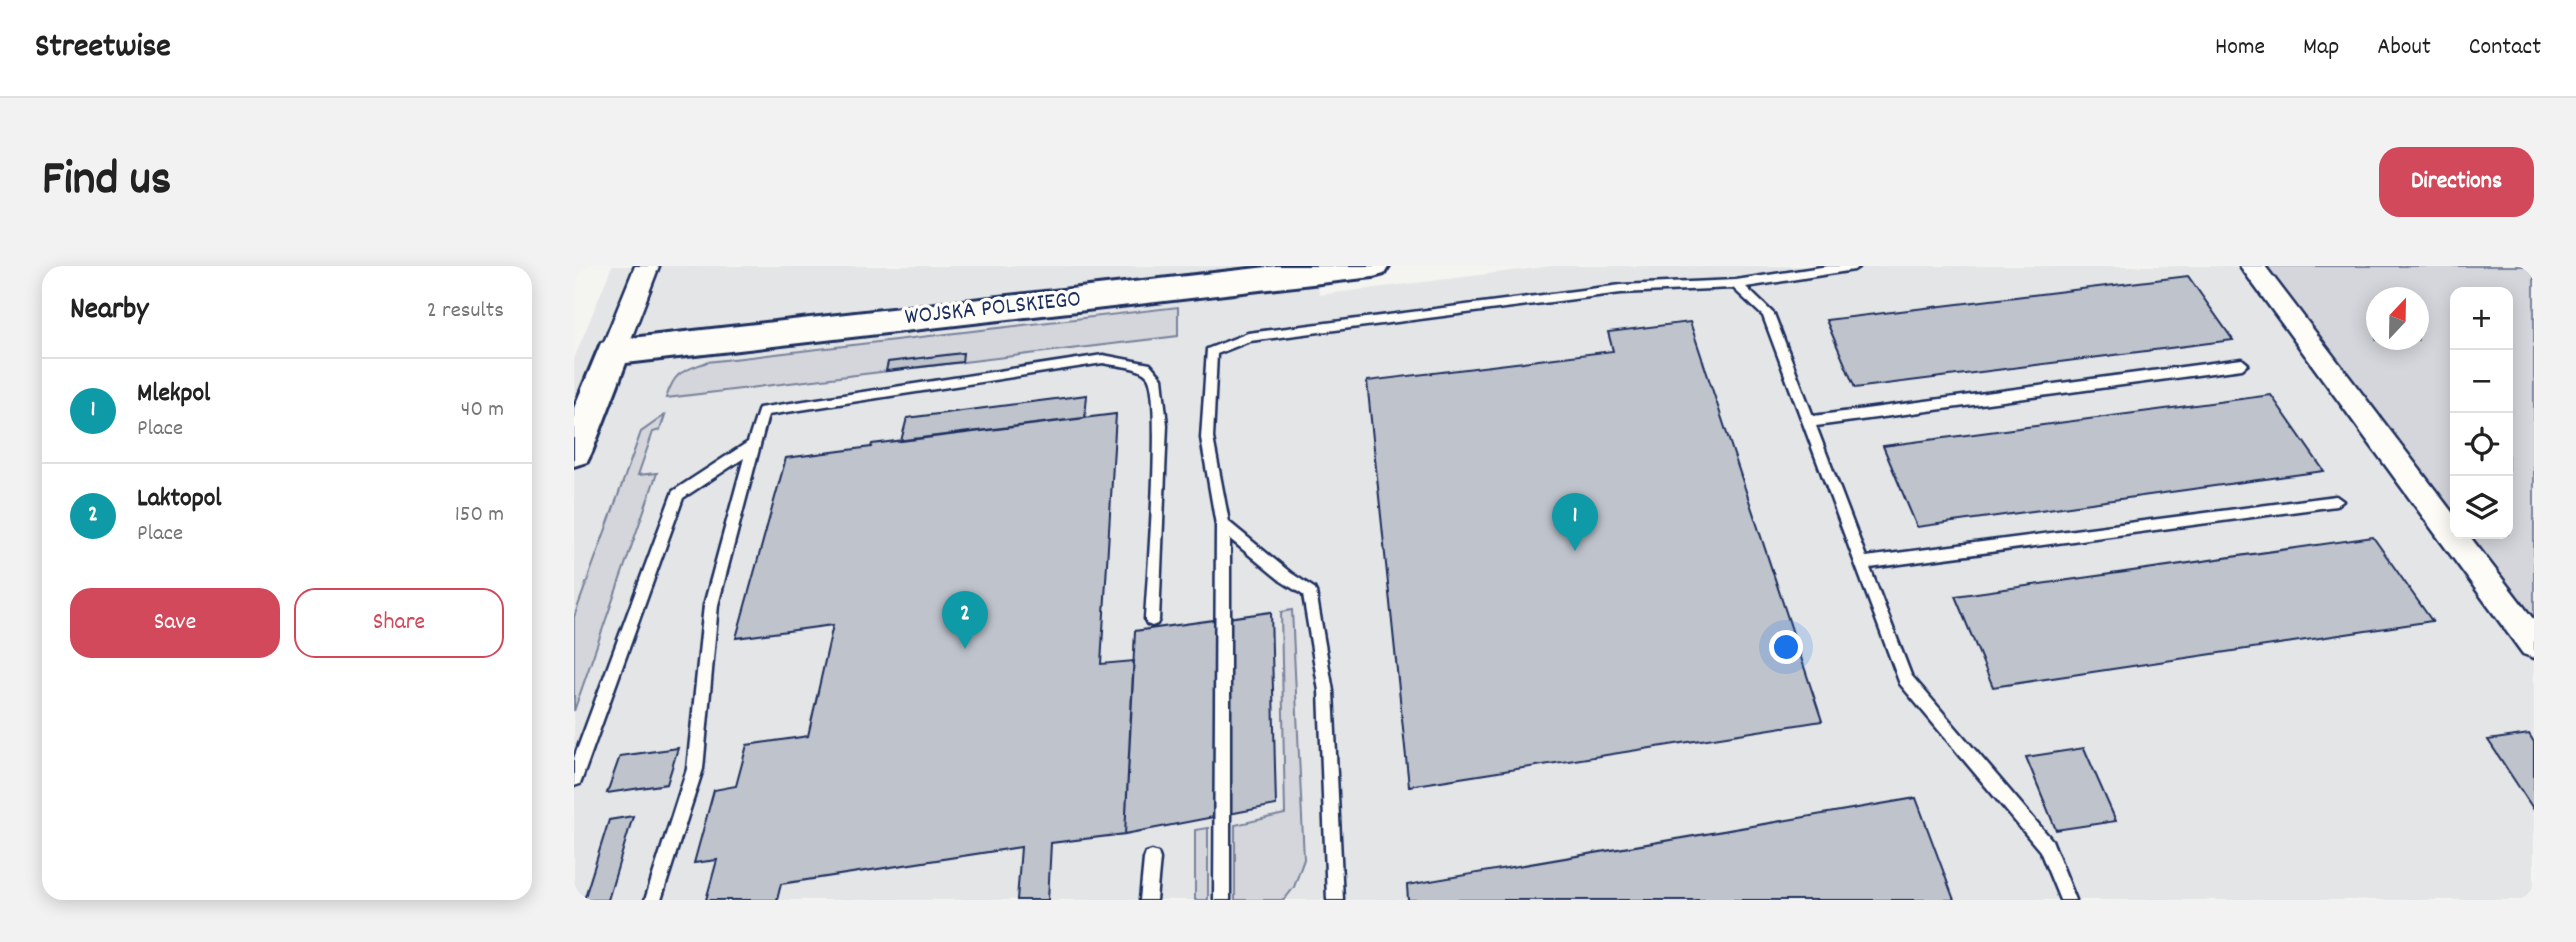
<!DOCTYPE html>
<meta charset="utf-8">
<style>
:root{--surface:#fff;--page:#f2f2f2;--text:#222;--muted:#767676;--line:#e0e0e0;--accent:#d1495b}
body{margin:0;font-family:Dekko,sans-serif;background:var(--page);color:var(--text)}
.controls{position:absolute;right:21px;top:21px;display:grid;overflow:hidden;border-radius:14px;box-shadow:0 4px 18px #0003}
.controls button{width:63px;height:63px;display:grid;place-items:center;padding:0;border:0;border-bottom:2px solid var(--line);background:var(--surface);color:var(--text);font:35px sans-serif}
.compass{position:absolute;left:1792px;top:21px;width:63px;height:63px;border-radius:50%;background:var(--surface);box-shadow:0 4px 18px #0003;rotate:22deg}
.you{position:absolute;left:1213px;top:382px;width:24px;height:24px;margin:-18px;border:5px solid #fff;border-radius:50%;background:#1a73e8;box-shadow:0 0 0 10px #1a73e833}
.badge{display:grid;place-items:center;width:46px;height:46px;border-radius:50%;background:var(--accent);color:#fff;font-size:23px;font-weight:700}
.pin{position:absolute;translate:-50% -58px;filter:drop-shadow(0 2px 4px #0008)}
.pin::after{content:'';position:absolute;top:37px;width:24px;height:21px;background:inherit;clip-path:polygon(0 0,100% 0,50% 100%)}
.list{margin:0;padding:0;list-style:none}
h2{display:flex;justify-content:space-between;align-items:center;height:91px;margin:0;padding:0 28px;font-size:30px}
h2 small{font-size:23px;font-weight:400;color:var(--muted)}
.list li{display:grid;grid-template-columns:46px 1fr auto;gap:21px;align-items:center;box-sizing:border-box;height:105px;padding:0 28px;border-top:2px solid var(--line)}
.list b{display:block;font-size:26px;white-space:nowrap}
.list p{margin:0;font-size:23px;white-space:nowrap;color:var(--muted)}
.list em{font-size:23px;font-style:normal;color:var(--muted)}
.actions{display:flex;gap:14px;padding:21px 28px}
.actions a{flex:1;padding:16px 0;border:2px solid var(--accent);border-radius:21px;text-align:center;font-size:24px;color:var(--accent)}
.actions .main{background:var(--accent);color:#fff}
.icon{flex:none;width:38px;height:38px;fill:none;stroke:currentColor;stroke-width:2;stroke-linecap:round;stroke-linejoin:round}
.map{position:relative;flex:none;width:1960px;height:634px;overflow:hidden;border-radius:21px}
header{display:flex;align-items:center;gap:42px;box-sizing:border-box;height:98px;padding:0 35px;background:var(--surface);border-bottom:2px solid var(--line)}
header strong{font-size:33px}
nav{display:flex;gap:38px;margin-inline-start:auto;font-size:24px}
.intro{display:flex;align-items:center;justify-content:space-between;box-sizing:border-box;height:168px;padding:0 42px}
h1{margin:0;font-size:49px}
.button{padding:18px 32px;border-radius:21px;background:var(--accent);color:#fff;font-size:24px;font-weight:700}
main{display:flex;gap:42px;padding:0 42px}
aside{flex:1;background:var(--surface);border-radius:21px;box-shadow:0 4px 18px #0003}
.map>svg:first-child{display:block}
.built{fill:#e4e5e6}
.green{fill:#d4d6db;stroke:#78829c;stroke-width:2;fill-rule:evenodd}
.building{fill:#bfc3cc;stroke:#1b2f5e;stroke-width:2}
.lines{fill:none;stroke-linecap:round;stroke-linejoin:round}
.lane-casing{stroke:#1b2f5e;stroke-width:5}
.street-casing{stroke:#1b2f5e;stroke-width:5}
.secondary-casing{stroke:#1b2f5e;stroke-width:6}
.lane{fill:#fdfcf7;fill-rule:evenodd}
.street{fill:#fdfcf7;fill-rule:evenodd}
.secondary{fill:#fdfcf7;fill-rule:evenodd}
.labels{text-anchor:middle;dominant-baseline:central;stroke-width:7;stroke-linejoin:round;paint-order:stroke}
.street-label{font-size:24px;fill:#1b2f5e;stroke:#fdfcf7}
</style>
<header>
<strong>Streetwise</strong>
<nav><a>Home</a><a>Map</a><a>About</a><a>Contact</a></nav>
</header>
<div class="intro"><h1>Find us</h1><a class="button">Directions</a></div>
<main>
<aside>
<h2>Nearby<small>2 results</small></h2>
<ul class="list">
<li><span class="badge" style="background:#0f9aa8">1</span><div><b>Mlekpol</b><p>Place</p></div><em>40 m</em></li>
<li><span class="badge" style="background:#0f9aa8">2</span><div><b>Laktopol</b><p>Place</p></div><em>150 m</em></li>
</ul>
<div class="actions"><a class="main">Save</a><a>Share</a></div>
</aside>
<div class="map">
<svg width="1960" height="634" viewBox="0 0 1960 634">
<rect width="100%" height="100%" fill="#f4f4f1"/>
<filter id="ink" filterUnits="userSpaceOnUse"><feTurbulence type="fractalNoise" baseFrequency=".0143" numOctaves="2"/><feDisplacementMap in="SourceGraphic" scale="14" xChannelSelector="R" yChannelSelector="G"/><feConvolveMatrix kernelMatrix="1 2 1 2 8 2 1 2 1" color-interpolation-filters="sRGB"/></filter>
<g filter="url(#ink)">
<path class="built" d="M38,0H742L745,29L977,0H1697L1881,230V268H1912L1960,328V634H0V93Z"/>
<path class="green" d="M1691,0H1960V356L1892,268H1934V26H1881V254ZM1802,32H1844V74H1802Z
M604,41V70L92,132C101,105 107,106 133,96Z
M91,149L86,164L79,166L64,209L83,207L0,445V351L67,166Z
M718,344L730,593L720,621L710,634H661V559L711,548L707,346Z
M634,562V634H621V564Z"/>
<path class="building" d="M1614,10L1659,74L1281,122L1252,54Z
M1116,56L1248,455L835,520L793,115L1039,85L1034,66Z
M389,87L388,96L312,105L314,96Z
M513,129L511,152L327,175L333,152Z
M1697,129L1750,205L1343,261L1309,180Z
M542,148L527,398L560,395L551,568L477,577L474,634H443L447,581L207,618L203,634H132L143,594L120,597L140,524L162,520L173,479L234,470L259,359L162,372L212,192L297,181L298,178Z
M1799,271L1858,355L1419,421L1381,330Z
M697,346L702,539L551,568L561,365Z
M1955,468L1960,476V544L1914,474Z
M104,482L93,518L33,527L46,490Z
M1510,482L1542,555L1482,564L1452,491Z
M1342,532L1380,634H834L833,619Z
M59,550L34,634H10L35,554Z"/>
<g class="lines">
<defs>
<path id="lane" d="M1254,0H1286L1280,4L1172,21L1200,48L1239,150L1668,93L1674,98L1668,103L1242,160L1292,291L1762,230L1769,235L1762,240L1296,302L1337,409L1478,574L1502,634H1486L1466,585L1326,418L1189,50L1159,22L1047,27L676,75L643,88L639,172L655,256L717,307L740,322L742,326L759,425L769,634H753L745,425L729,329L707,315L656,273V634H640L642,259L627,172L633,83L674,67L1047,19L1162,14Z
M529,89L576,98L588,112L593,159L585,354L583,358L578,360L573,358L571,354C573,316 588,133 574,111C566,100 542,100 529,97L194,149L144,339L129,503L87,634H71L113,503L130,339L170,192L109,232L8,513L6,518L0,520V492L99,225L174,176L185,142Z
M578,585L584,587L586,593L582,634H566L570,593L572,587Z"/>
<path id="street" d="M61,0H85L52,86L48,93L39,95L30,93L26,86Z
M1666,0H1691L1881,250V268H1894L1960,354V392L1949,388Z"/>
<path id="secondary" d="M702,0H815L810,8L799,11L52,97L18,186L13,196L0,200V142L27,77L39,74Z"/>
</defs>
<use href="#lane" class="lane-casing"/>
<use href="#street" class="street-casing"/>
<use href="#secondary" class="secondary-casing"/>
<use href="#lane" class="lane"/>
<use href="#street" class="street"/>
<use href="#secondary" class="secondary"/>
</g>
</g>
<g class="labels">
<g class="street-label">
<text transform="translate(419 43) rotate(-6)">WOJSKA POLSKIEGO</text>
</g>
</g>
</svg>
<div class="controls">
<button>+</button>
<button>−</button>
<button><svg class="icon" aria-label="locate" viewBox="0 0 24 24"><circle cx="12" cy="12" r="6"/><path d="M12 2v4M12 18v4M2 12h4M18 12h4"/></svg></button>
<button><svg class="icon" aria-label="layers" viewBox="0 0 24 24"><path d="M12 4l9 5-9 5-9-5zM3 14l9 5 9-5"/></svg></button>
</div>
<svg class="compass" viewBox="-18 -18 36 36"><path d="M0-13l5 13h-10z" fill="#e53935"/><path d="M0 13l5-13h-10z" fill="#767676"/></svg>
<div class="you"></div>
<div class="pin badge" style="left:1001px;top:285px;background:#0f9aa8">1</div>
<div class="pin badge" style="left:391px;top:383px;background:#0f9aa8">2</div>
</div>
</main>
